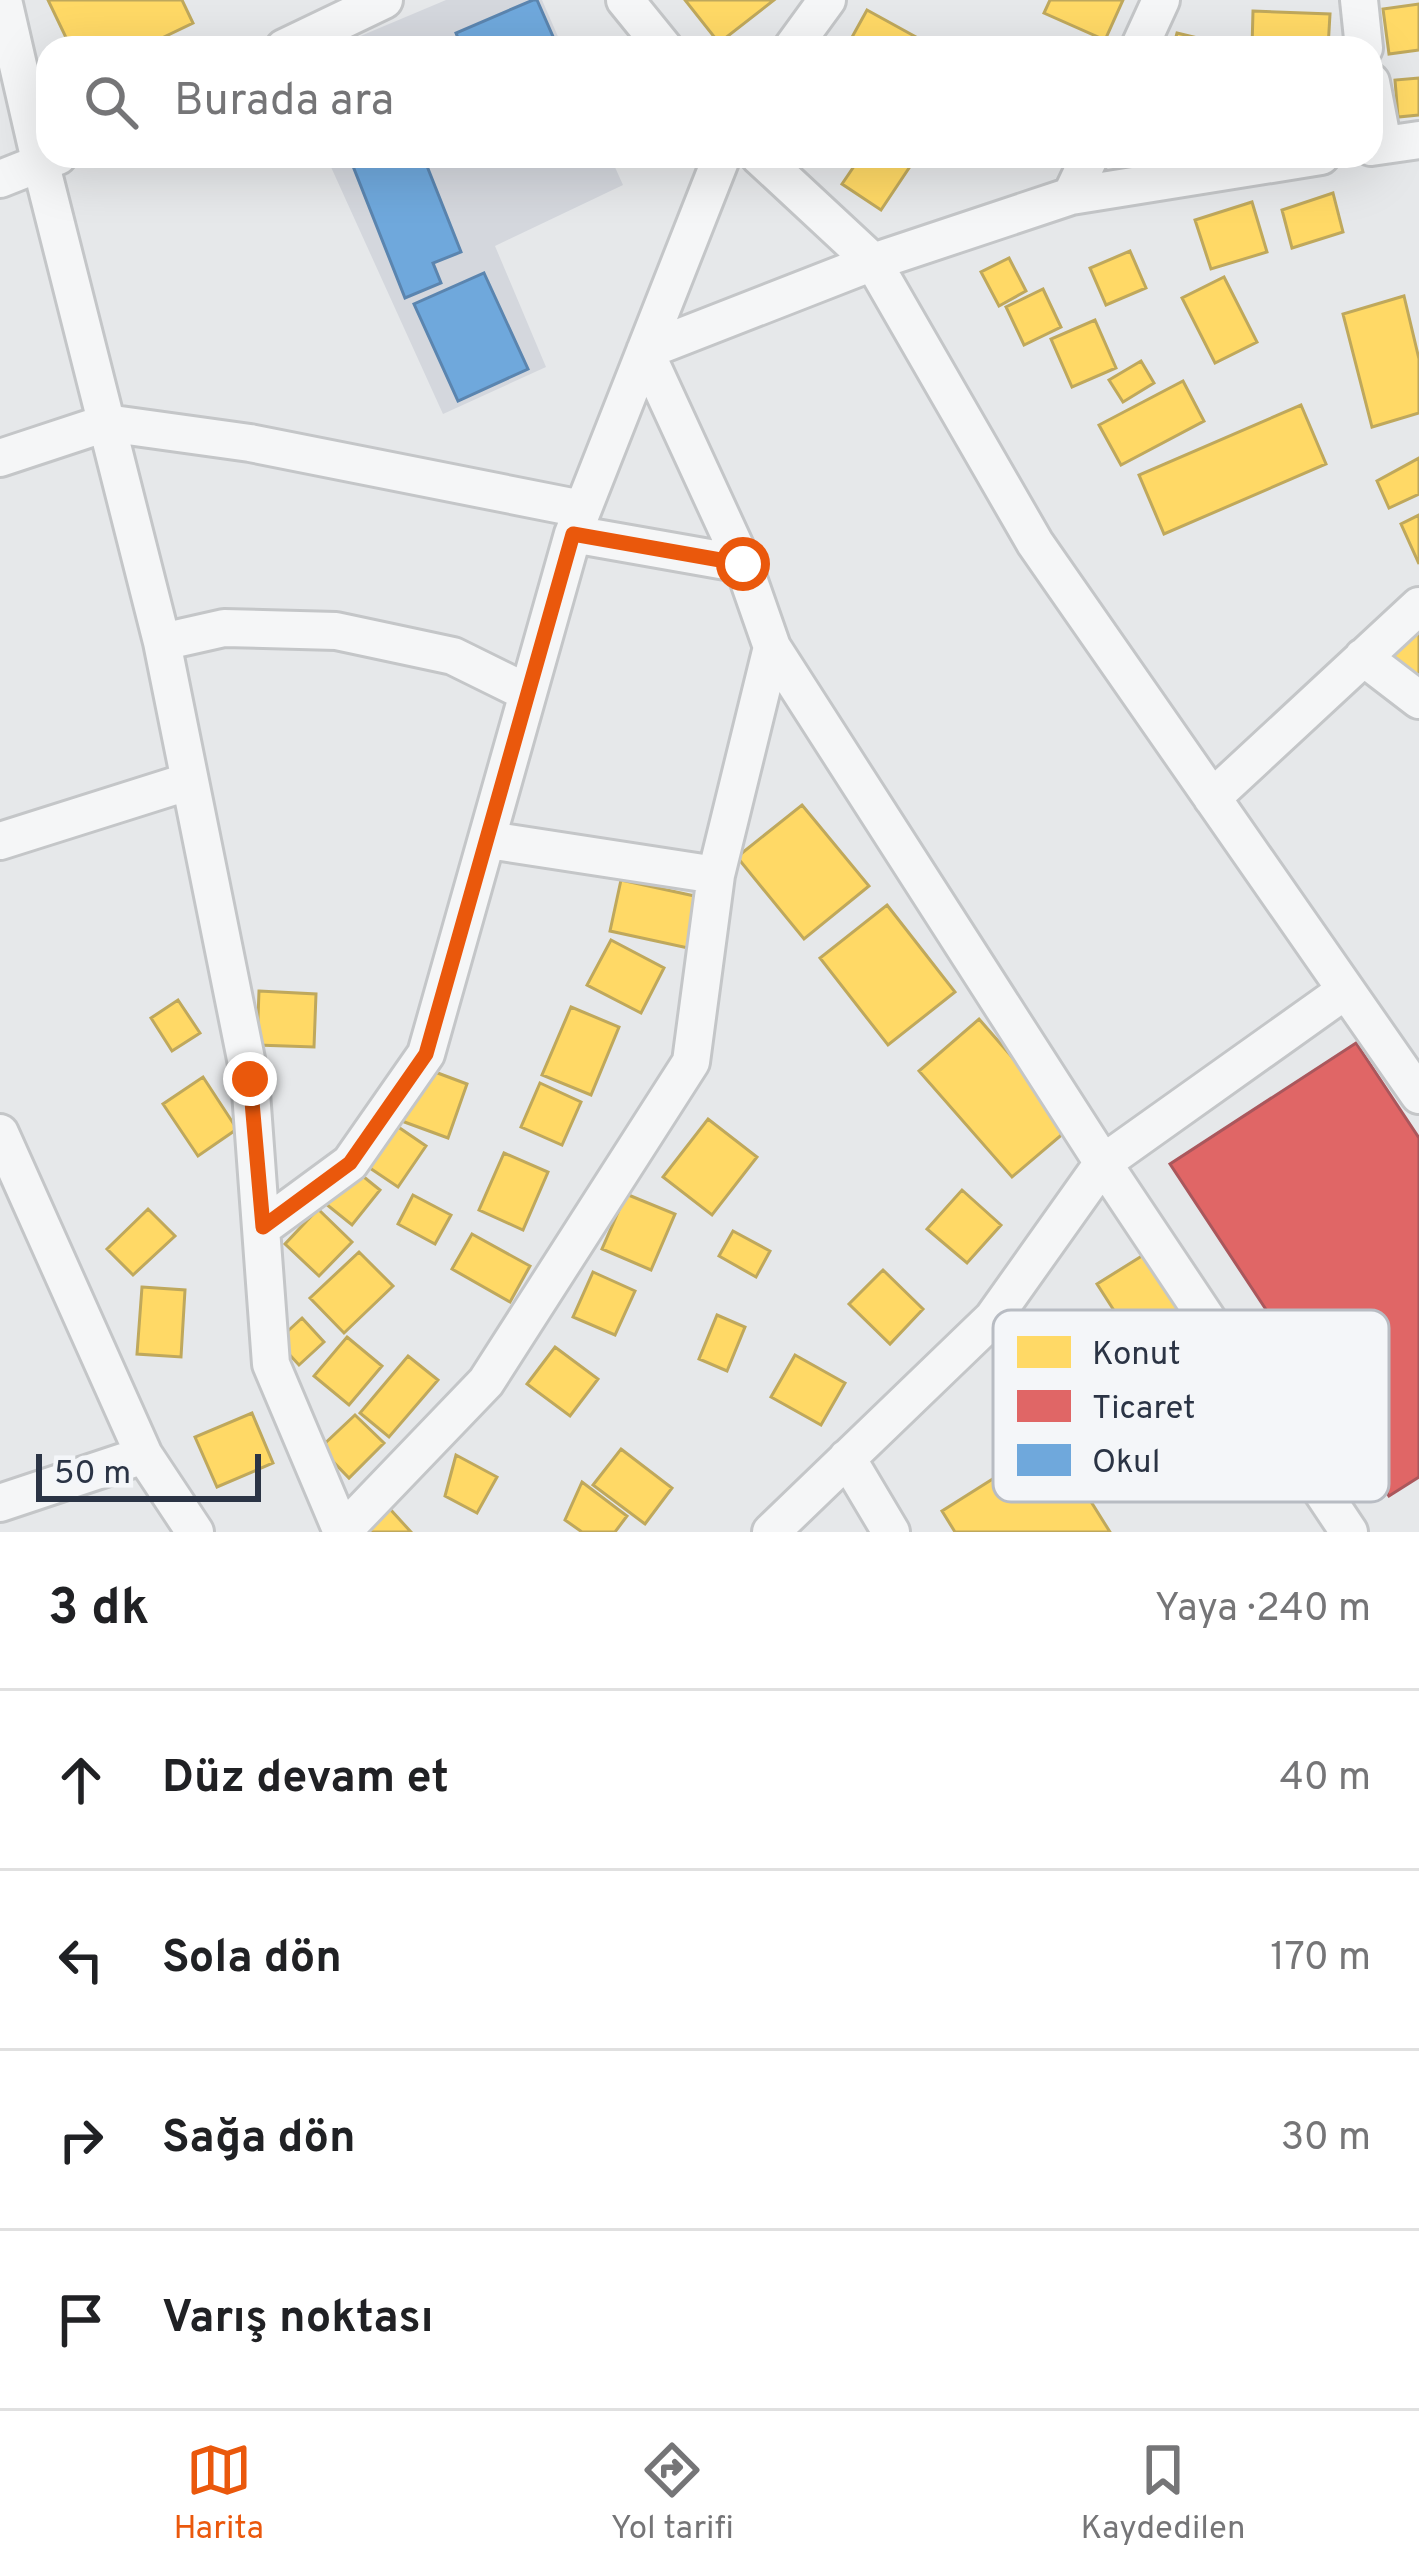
<!DOCTYPE html>
<html lang="tr">
<meta charset="utf-8">
<style>
:root{--surface:#fff;--page:#f6f6f6;--text:#202124;--muted:#757577;--line:#e0e0e0;--accent:#ea580c}
body{margin:0;font-family:Overpass,sans-serif;background:var(--page);color:var(--text)}
.scale{position:absolute;left:36px;bottom:30px;width:225px;box-sizing:border-box;padding-left:12px;border:6px solid #2b3445;border-top:0;font-size:33px;line-height:42px;white-space:nowrap;color:#2b3445;-webkit-text-stroke:9px #f4f6f9;paint-order:stroke}
.stop{position:absolute;width:36px;height:36px;margin:-27px;border:9px solid #ea580c;border-radius:50%;background:#fff}
.stop.end{background:#ea580c;border-color:#fff;box-shadow:0 3px 12px #0008}
.list{margin:0;padding:0;list-style:none}
h2{display:flex;justify-content:space-between;align-items:center;height:156px;margin:0;padding:0 48px;font-size:51px}
h2 small{font-size:39px;font-weight:400;color:var(--muted)}
.list li{display:grid;grid-template-columns:78px 1fr auto;gap:36px;align-items:center;box-sizing:border-box;height:180px;padding:0 48px;border-top:3px solid var(--line)}
.list b{display:block;font-size:45px;white-space:nowrap}
.list em{font-size:39px;font-style:normal;color:var(--muted)}
.icon{flex:none;width:66px;height:66px;fill:none;stroke:currentColor;stroke-width:2;stroke-linecap:round;stroke-linejoin:round}
.map{position:relative;flex:none;width:1419px;height:1532px;overflow:hidden}
.search{position:absolute;background:var(--surface);box-shadow:0 12px 48px #0002;left:36px;right:36px;top:36px;height:132px;display:flex;align-items:center;gap:30px;box-sizing:border-box;padding:0 42px;border-radius:36px;color:var(--muted);font-size:45px}
.sheet{height:876px;background:var(--surface)}
nav{display:flex;justify-content:space-around;align-items:center;box-sizing:border-box;height:168px;border-top:3px solid var(--line);background:var(--surface);font-size:33px;color:var(--muted)}
nav a{display:grid;justify-items:center;gap:6px}
nav .on{color:var(--accent)}
.map>svg:first-child{display:block}
.built{fill:#d4d7dd}
.homes{fill:#ffd966;stroke:#bfa85c;stroke-width:3}
.shops{fill:#e06666;stroke:#aa575c;stroke-width:3}
.schools{fill:#6fa8dc;stroke:#5b85af;stroke-width:3}
.lines{fill:none;stroke-linecap:round;stroke-linejoin:round}
.street-casing{stroke:#c4c6c8;stroke-width:42}
.street{stroke:#f5f6f7;stroke-width:36}
.route{stroke:#ea580c;stroke-width:15}
.key{fill:#f4f6f9;stroke:#b8bcc3;stroke-width:3}
.key-label{font-size:33px;fill:#2b3445}
</style>
<div class="map">
<svg width="1419" height="1532" viewBox="0 0 1419 1532">
<rect width="100%" height="100%" fill="#e6e8ea"/>
<path class="built" d="M446,0H542L563,48H332Z
M326,156H610L623,185L495,246L546,367L443,414Z"/>
<path class="homes" d="M48,0H182L193,23L141,48H71Z
M685,0H774L719,43Z
M1050,0H1123L1105,40L1044,13Z
M1419,4V50L1389,54L1383,9Z
M867,10L936,48H846Z
M1253,11L1330,14L1328,48H1252Z
M1177,33L1219,43L1218,48H1173Z
M1419,78V115L1398,117L1395,80Z
M861,156H917L881,210L842,184Z
M1333,193L1343,232L1292,248L1282,210Z
M1252,202L1267,252L1211,269L1195,220Z
M1130,251L1146,288L1106,305L1090,268Z
M1009,258L1026,291L999,306L981,272Z
M1224,277L1257,342L1215,363L1182,298Z
M1043,289L1061,327L1024,345L1006,307Z
M1404,296L1419,359V413L1372,427L1343,314Z
M1095,320L1116,368L1072,387L1051,339Z
M1141,361L1154,383L1123,402L1109,380Z
M1183,381L1204,421L1121,465L1099,425Z
M1301,405L1326,464L1164,534L1139,475Z
M1419,458V494L1389,508L1377,481Z
M1419,515V564L1401,524Z
M1419,623V673L1412,680L1385,651Z
M802,805L869,886L804,939L737,857Z
M621,880L699,897L688,948L610,931Z
M887,905L955,992L888,1045L820,958Z
M611,940L664,968L641,1013L587,985Z
M259,991L316,994L314,1047L257,1045Z
M178,1000L200,1033L172,1051L151,1018Z
M571,1007L619,1027L591,1095L542,1075Z
M979,1019L1072,1126L1012,1177L919,1071Z
M419,1066L467,1084L448,1138L399,1120Z
M203,1077L237,1129L198,1156L163,1104Z
M540,1083L581,1102L562,1145L521,1127Z
M708,1119L757,1157L712,1215L663,1177Z
M388,1120L426,1146L398,1187L361,1162Z
M504,1153L548,1172L523,1230L479,1210Z
M354,1169L380,1190L352,1225L326,1204Z
M962,1190L1001,1225L967,1263L927,1229Z
M626,1194L675,1214L651,1270L602,1249Z
M413,1195L451,1215L435,1244L398,1224Z
M148,1209L175,1236L133,1275L107,1249Z
M318,1209L352,1242L319,1276L285,1244Z
M733,1231L770,1251L756,1277L719,1256Z
M472,1234L530,1266L510,1302L452,1269Z
M359,1252L393,1286L344,1333L310,1298Z
M1145,1254L1190,1323L1142,1354L1097,1284Z
M883,1270L923,1309L890,1344L849,1304Z
M593,1272L635,1291L615,1335L573,1317Z
M142,1287L185,1290L181,1357L137,1354Z
M717,1315L745,1327L727,1371L699,1359Z
M302,1318L324,1342L299,1365L277,1341Z
M347,1337L382,1366L349,1405L314,1376Z
M555,1347L598,1379L570,1416L527,1384Z
M795,1355L845,1383L821,1425L771,1397Z
M408,1356L438,1380L389,1437L360,1413Z
M252,1413L273,1463L217,1487L195,1437Z
M355,1415L384,1443L349,1478L320,1448Z
M1053,1441L1110,1532H955L942,1511Z
M621,1449L672,1488L645,1524L593,1485Z
M456,1455L497,1477L477,1513L445,1496Z
M582,1482L627,1516L615,1532H582L565,1520Z
M390,1509L411,1532H365Z"/>
<path class="shops" d="M1356,1043L1419,1138V1477L1389,1496L1170,1164Z"/>
<path class="schools" d="M533,0H537L558,48H462L456,33Z
M349,156H423L461,252L433,263L441,283L405,298Z
M484,273L528,369L458,401L414,304Z"/>
<g class="lines">
<defs>
<path id="street" d="M3,0L41,165L162,642L250,1079L271,1364L342,1532
M625,0L664,48
M1359,0L1364,48
M284,48L384,0
M792,48L827,0
M1139,48L1161,0
M1371,82L1383,144
M1371,147L1419,140
M759,156L873,262L1035,543L1419,1095
M1321,156L1071,196L873,262L645,351L743,564L772,647L1103,1163L1349,1532
M0,179L58,156
M1071,196L1090,156
M0,458L106,423L250,443L582,509
M573,534L743,564
M162,642L224,628L336,631L453,656L528,693
M1363,657L1419,700
M1212,798L1419,606
M489,840L716,875
M0,841L187,782
M0,1133L144,1455L195,1532
M263,1227L350,1163L426,1054L573,534L722,156
M847,1458L891,1532
M0,1503L144,1455
M342,1532L486,1382L691,1062L716,875L772,647
M771,1532L993,1318L1103,1163L1346,990"/>
</defs>
<use href="#street" class="street-casing"/>
<use href="#street" class="street"/>
</g>
<g class="lines">
<path class="route" d="M250,1079L263,1227L350,1163L426,1054L573,534L743,564"/>
</g>
<rect x="993" y="1310" width="396" height="192" rx="18" class="key"/>
<rect x="1017" y="1336" width="54" height="32" fill="#ffd966"/>
<rect x="1017" y="1390" width="54" height="32" fill="#e06666"/>
<rect x="1017" y="1444" width="54" height="32" fill="#6fa8dc"/>
<g class="key-label">
<text x="1092" y="1364">Konut</text>
<text x="1092" y="1418">Ticaret</text>
<text x="1092" y="1472">Okul</text>
</g>
</svg>
<div class="scale">50 m</div>
<div class="stop" style="left:743px;top:564px"></div>
<div class="stop end" style="left:250px;top:1079px"></div>
<div class="search"><svg class="icon" aria-label="search" viewBox="0 0 24 24"><circle cx="10" cy="10" r="6"/><path d="M15 15l6 6"/></svg>Burada ara</div>
</div>
<section class="sheet">
<h2>3 dk<small>Yaya · 240 m</small></h2>
<ul class="list">
<li><svg class="icon" aria-label="ahead" viewBox="0 0 24 24"><path d="M12 20V5M6 11l6-6 6 6"/></svg><div><b>Düz devam et</b></div><em>40 m</em></li>
<li><svg class="icon" aria-label="left" viewBox="0 0 24 24"><path d="M17 20v-9H6M10 6l-5 5 5 5"/></svg><div><b>Sola dön</b></div><em>170 m</em></li>
<li><svg class="icon" aria-label="right" viewBox="0 0 24 24"><path d="M7 20v-9h11M14 6l5 5-5 5"/></svg><div><b>Sağa dön</b></div><em>30 m</em></li>
<li><svg class="icon" aria-label="arrive" viewBox="0 0 24 24"><path d="M6 21V4h12l-3 4 3 4H6"/></svg><div><b>Varış noktası</b></div></li>
</ul>
</section>
<nav>
<a class="on"><svg class="icon" aria-label="map" viewBox="0 0 24 24"><path d="M3 6l6-2 6 2 6-2v14l-6 2-6-2-6 2zM9 4v14M15 6v14"/></svg>Harita</a>
<a><svg class="icon" aria-label="directions" viewBox="0 0 24 24"><path d="M12 3l9 9-9 9-9-9zM9 14v-3h6M13 9l2 2-2 2"/></svg>Yol tarifi</a>
<a><svg class="icon" aria-label="saved" viewBox="0 0 24 24"><path d="M7 4h10v16l-5-4-5 4z"/></svg>Kaydedilen</a>
</nav>
